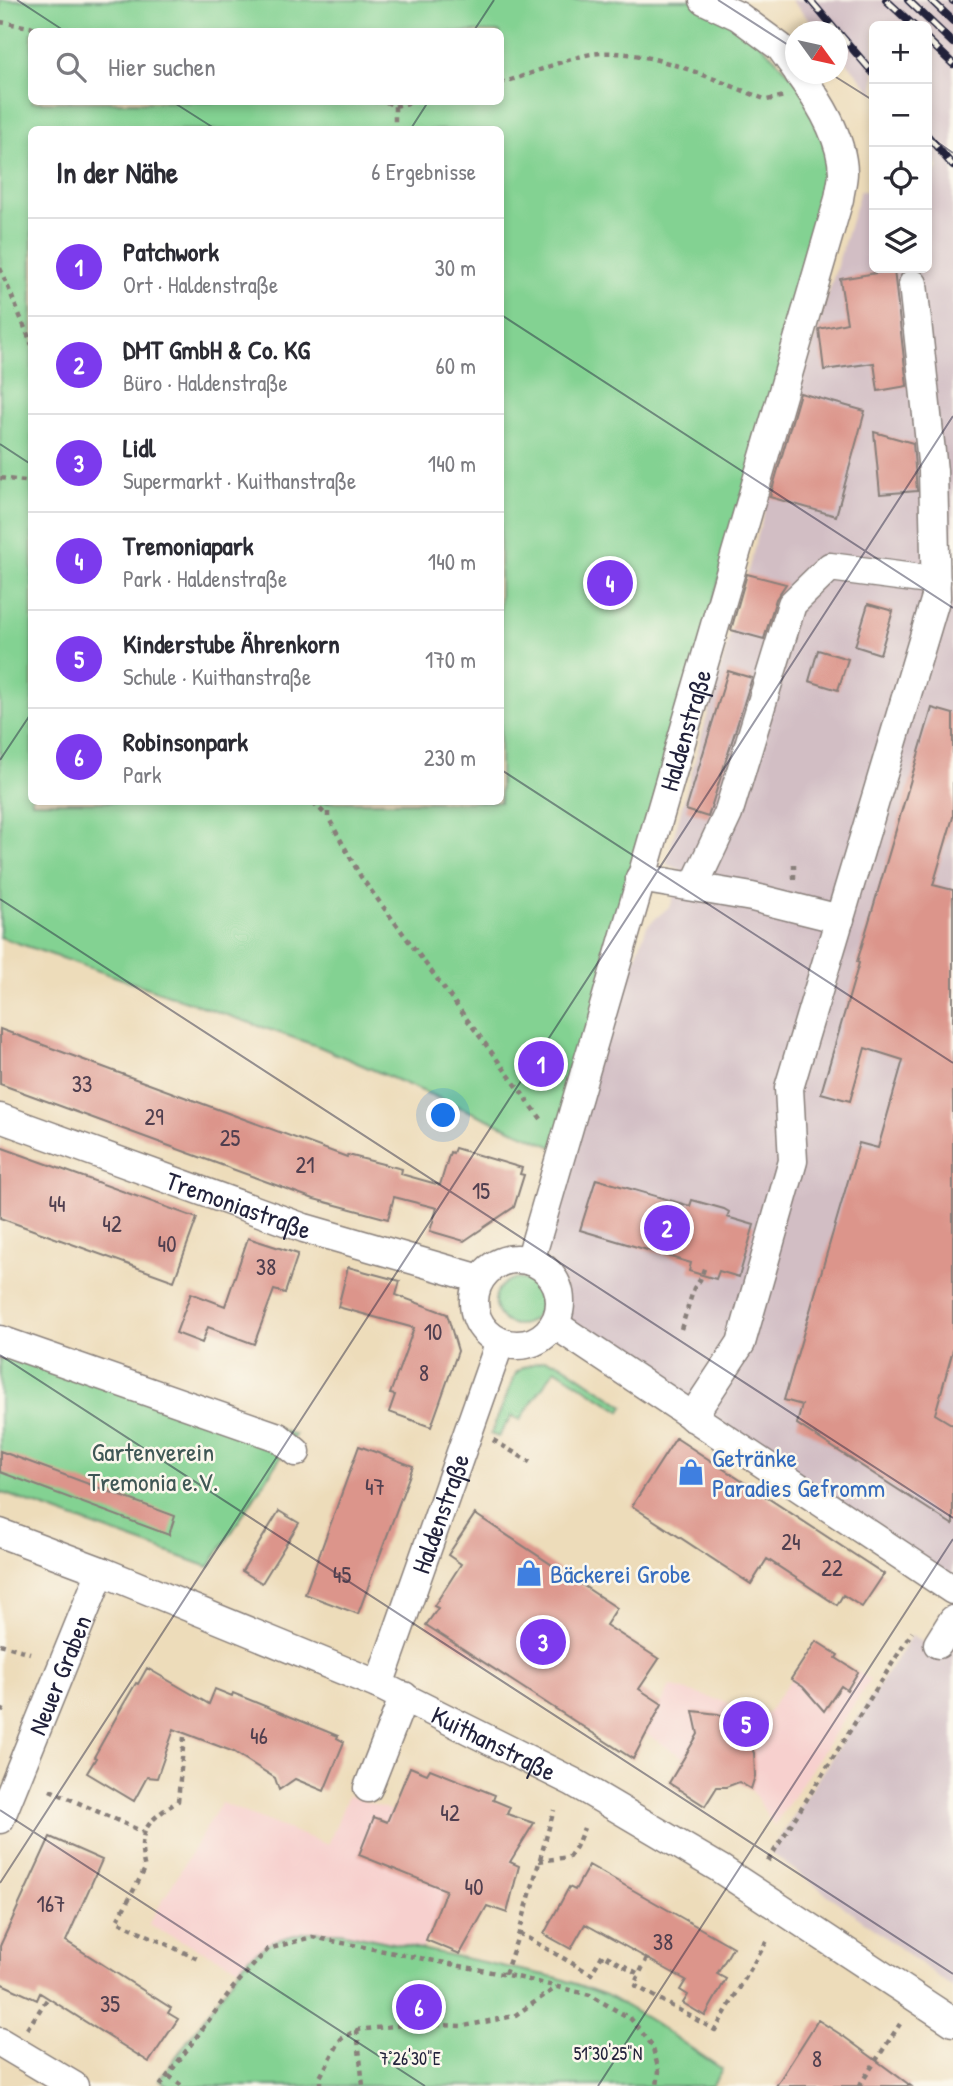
<!DOCTYPE html>
<html lang="de">
<meta charset="utf-8">
<style>
:root{--surface:#fff;--page:#f2f2f3;--text:#2b2b33;--muted:#7c7c81;--line:#e1e1e2;--accent:#7c3aed}
body{margin:0;font-family:"Patrick Hand",sans-serif;background:var(--page);color:var(--text)}
.controls{position:absolute;right:21px;top:21px;display:grid;overflow:hidden;border-radius:10px;box-shadow:0 4px 10px #0003}
.controls button{width:63px;height:63px;display:grid;place-items:center;padding:0;border:0;border-bottom:2px solid var(--line);background:var(--surface);color:var(--text);font:35px sans-serif}
.compass{position:absolute;left:785px;top:21px;width:63px;height:63px;border-radius:50%;background:var(--surface);box-shadow:0 4px 10px #0003;rotate:123deg}
.you{position:absolute;left:444px;top:1116px;width:24px;height:24px;margin:-18px;border:5px solid #fff;border-radius:50%;background:#1a73e8;box-shadow:0 0 0 10px #1a73e833}
.badge{display:grid;place-items:center;width:46px;height:46px;border-radius:50%;background:var(--accent);color:#fff;font-size:23px;font-weight:700}
.pin{position:absolute;translate:-50% -50%;border:4px solid #fff;box-shadow:0 2px 7px #0006}
.list{margin:0;padding:0;list-style:none}
h2{display:flex;justify-content:space-between;align-items:center;height:91px;margin:0;padding:0 28px;font-size:30px}
h2 small{font-size:23px;font-weight:400;color:var(--muted)}
.list li{display:grid;grid-template-columns:46px 1fr auto;gap:21px;align-items:center;box-sizing:border-box;height:98px;padding:0 28px;border-top:2px solid var(--line)}
.list b{display:block;font-size:26px;white-space:nowrap}
.list p{margin:0;font-size:23px;white-space:nowrap;color:var(--muted)}
.list em{font-size:23px;font-style:normal;color:var(--muted)}
.icon{flex:none;width:38px;height:38px;fill:none;stroke:currentColor;stroke-width:2;stroke-linecap:round;stroke-linejoin:round}
.map{position:relative;flex:none;width:953px;height:2086px;overflow:hidden}
.search{position:absolute;background:var(--surface);box-shadow:0 4px 10px #0003;left:28px;top:28px;width:476px;height:77px;display:flex;align-items:center;gap:18px;box-sizing:border-box;padding:0 24px;border-radius:10px;color:var(--muted);font-size:26px}
.panel{position:absolute;background:var(--surface);box-shadow:0 4px 10px #0003;left:28px;top:126px;width:476px;height:679px;border-radius:10px}
.map>svg:first-child{display:block}
.built{fill:#f7d0ce}
.industrial{fill:#d2bec4}
.green{fill:#83d292;stroke:#527a66;stroke-width:2;fill-rule:evenodd}
.building{fill:#dc958b}
.lines{fill:none;stroke-linecap:round;stroke-linejoin:round}
.minor-casing{stroke:#887f7a;stroke-width:31}
.path{stroke:#887f7a;stroke-width:4.5;stroke-dasharray:5 5;stroke-linecap:butt}
.minor{stroke:#fff;stroke-width:28}
.rail-casing{stroke:#22223b;stroke-width:8}
.rail{stroke:#fbf7ec;stroke-width:5;stroke-dasharray:16;stroke-linecap:butt}
.ticks{fill:none;stroke:#22223b;stroke-width:2;stroke-opacity:0.45}
.labels{text-anchor:middle;dominant-baseline:central;stroke-width:5;stroke-linejoin:round;paint-order:stroke}
.number-label{font-size:23px;fill:#503f4f}
.street-label{font-size:26px;fill:#22223b;stroke:#fbf7ec}
.park-label{font-size:26px;fill:#3f5755;stroke:#fbf7ec}
.shop-label{font-size:26px;fill:#366cbe;stroke:#fbf7ec;text-anchor:start}
.ticks-label{font-size:18px;text-anchor:middle;fill:#22223b;stroke:#fbf7ec;stroke-width:5;stroke-linejoin:round;paint-order:stroke}
</style>
<div class="map">
<svg width="953" height="2086" viewBox="0 0 953 2086">
<rect width="100%" height="100%" fill="#fbf7ec"/>
<filter id="ink" filterUnits="userSpaceOnUse"><feTurbulence type="fractalNoise" baseFrequency=".0143" numOctaves="2"/><feDisplacementMap in="SourceGraphic" scale="14" xChannelSelector="R" yChannelSelector="G"/><feConvolveMatrix kernelMatrix="1 2 1 2 8 2 1 2 1" color-interpolation-filters="sRGB"/></filter>
<filter id="wash" filterUnits="userSpaceOnUse"><feTurbulence type="fractalNoise" baseFrequency=".00686" numOctaves="4" result="noise"/><feDisplacementMap in="SourceGraphic" scale="28" xChannelSelector="R" yChannelSelector="G"/><feGaussianBlur stdDeviation="1.57" result="paint"/><feColorMatrix in="noise" values="0 0 0 0 0 0 0 0 0 0 0 0 0 0 0 0 0 1.4 0 .05"/><feComposite in="paint" operator="in"/></filter>
<g filter="url(#wash)">
<rect width="100%" height="100%" fill="#eddcba"/>
<path class="built" d="M816,1641L838,1655L836,1658L870,1680L774,1826L751,1789L684,1758L646,1734L670,1686L767,1714Z
M348,1795L392,1811L491,1856L507,1814L534,1823L511,1862L519,1866L507,1913L487,1906L460,1954L426,1940L423,1949L340,1932L248,1958L240,1968L148,1925L221,1803L328,1845Z"/>
<path class="industrial" d="M791,0H953V1587L561,1322L567,1299L563,1283L550,1262L538,1253L573,1125L647,926L671,905L681,870L666,864L798,392L860,191H874V268H927V178L939,168L927,154V26H874V94L838,52V32L819,31Z
M912,1635L945,1657L953,1646V1988L770,1852Z"/>
<path class="green" d="M0,0H696L737,20L807,91L837,172L555,1148L320,1047L0,937ZM32,32H500V102H32ZM32,130H500V802H32Z
M495 1302a23 23 0 1 1 46 0a23 23 0 1 1-46 0Z
M0,1331L295,1435L209,1567L0,1492Z
M545,1360L560,1363L624,1406L621,1411L555,1369L520,1420L512,1416L498,1437L491,1434L516,1373L524,1367Z
M306,1932H340L559,1978L606,1995L648,2019L722,2069L712,2086H168L159,2080L248,1958L273,1941Z"/>
<g id="blocks">
<path class="building" d="M894,270L907,386L878,391L874,363L824,370L819,329L847,323L840,279Z
M800,393L865,411L836,516L770,497Z
M874,432L913,443L917,491L880,494Z
M747,574L786,584L776,599L764,639L731,630Z
M868,604L893,611L880,654L855,646Z
M818,650L848,659L838,690L809,681Z
M728,671L752,678L708,817L686,810Z
M932,708L953,714V817L933,885L953,890V1350L935,1414L953,1425V1525L797,1424L802,1405L784,1400L859,1143L878,1148L903,1060L865,1048L850,1101L821,1093L859,963L857,962Z
M0,1029L347,1157L348,1155L402,1169L401,1174L440,1185L450,1152L453,1153L455,1148L522,1168L520,1174L524,1175L514,1207L464,1241L430,1231L437,1208L394,1197L388,1219L314,1199L0,1084Z
M0,1147L197,1218L174,1281L0,1218Z
M596,1179L690,1206L692,1200L724,1209L729,1212L727,1217L754,1225L739,1277L719,1271L716,1279L689,1271L691,1263L580,1230Z
M248,1238L298,1254L285,1293L274,1290L254,1344L208,1327L202,1343L176,1333L191,1293L225,1306Z
M348,1267L400,1281L396,1295L447,1314L458,1351L431,1427L389,1412L395,1395L390,1394L414,1328L338,1307Z
M676,1438L884,1574L862,1607L843,1595L837,1605L767,1559L751,1584L632,1506Z
M359,1446L413,1466L358,1614L305,1594Z
M0,1451L175,1516L169,1535L0,1472Z
M279,1511L299,1523L262,1583L242,1571Z
M475,1514L617,1608L606,1625L659,1659L639,1689L662,1704L633,1759L426,1625L438,1608L434,1606L461,1564L448,1555Z
M816,1641L838,1655L836,1658L858,1672L847,1690L841,1686L824,1711L803,1687L791,1679Z
M147,1668L209,1704L215,1689L232,1696L233,1693L338,1736L337,1738L344,1742L324,1791L295,1779L279,1790L275,1778L234,1752L174,1729L157,1778L147,1777L134,1801L87,1773L96,1758L94,1757L123,1705L136,1683L138,1684Z
M693,1711L718,1714L734,1722L743,1731L754,1753L755,1776L751,1789L739,1782L726,1787H717L705,1806L669,1783L698,1734Z
M410,1767L427,1774L430,1769L495,1795L493,1800L510,1807L507,1814L534,1823L510,1862L519,1866L507,1913L487,1906L460,1954L426,1940L446,1890L359,1855L374,1817L387,1822Z
M50,1837L102,1860L66,1941L171,2008L168,2013L178,2019L149,2062L40,1993L37,2000L0,1983V1946Z
M589,1865L733,1947L717,1974L726,1979L705,2016L683,2003L688,1995L680,1990L686,1980L585,1924L571,1949L544,1934L569,1887L575,1890Z
M818,2020L843,2036L911,2086H776Z"/>
</g>
</g>
<g filter="url(#ink)">
<use href="#blocks" fill-opacity="0" stroke="#887f7a" stroke-width="2"/>
<g class="lines">
<defs>
<g id="minor">
<path d="M704,0L738,16L780,47L796,69"/>
<path d="M640,878L752,897L840,919"/>
<path d="M694,886L728,814L792,604L830,567L936,581"/>
<path id="s1" d="M0,1118L304,1228L480,1279"/>
<circle cx="517" cy="1302" r="43"/>
<path id="s2" d="M530,1261L839,199C840,190 843,181 843,172C842,137 819,101 799,74"/>
<path d="M554,1324L953,1590"/>
<path d="M0,1340L278,1437L296,1452"/>
<path d="M692,1417L741,1343L793,1161L789,1088L936,597L933,471L913,284"/>
<path id="s3" d="M0,1533L101,1571L379,1685L573,1782L719,1868L953,2022"/>
<path d="M938,1644L953,1620"/>
<path id="s4" d="M379,1685L500,1342"/>
<path d="M368,1788L404,1696"/>
<path id="s5" d="M0,1819L101,1571"/>
<path d="M0,2042L74,2086"/>
</g>
</defs>
<use href="#minor" class="minor-casing"/>
<path class="path" d="M0,22L30,27L41,32
M500,83C528,76 554,63 582,56C636,41 716,81 767,100L784,96
M386,102L395,106V130
M395,106L413,102
M0,268L32,345
M0,478L32,482
M313,802L327,816
M328,802V817L361,877L542,1120
M794,864V880
M681,1329L694,1288L700,1280L705,1266
M493,1440L530,1462
M0,1644L30,1653
M0,1709L7,1712
M184,1737L178,1801C147,1821 136,1831 145,1869L117,1921L200,1960
M50,1790L143,1832
M539,1861L569,1857L576,1847L584,1828
M768,1861L912,1632
M519,1933L591,1974L603,1954L639,1974
M647,1958L634,1985L715,2030L768,1939
M505,1974L519,1933L554,1810
M27,2029L48,1998
M357,2030L363,2086
M169,2076L182,2086
M160,2086L232,1989L268,1949L312,1937L517,1977L590,1995L631,2019L652,2045L659,2071L657,2086
M320,2086V2077L341,2039L357,2030L413,2024L464,2026L514,2016L557,1987
M859,2086L900,2024"/>
<use href="#minor" class="minor"/>
<defs>
<path id="rail" d="M810,0L837,32
M886,0L914,26
M908,0L953,43
M931,0L953,21
M952,0L953,1
M838,32L874,74
M927,39L953,64
M927,135L953,166"/>
</defs>
<use href="#rail" class="rail-casing"/>
<use href="#rail" class="rail"/>
</g>
</g>
<path class="ticks" d="M17,0L66,32M718,0L796,50M473,32L494,0M831,74L874,101M173,102L217,130M410,130L428,102M927,135L953,153M500,314L953,608M0,444L32,465M0,760L32,712M500,769L953,1063M0,899L953,1518M0,1355L953,1974M0,1810L425,2086M0,1883L953,416M598,2086L953,1539"/>
<defs>
<symbol id="shop-bare" viewBox="-9 -9 18 18"><path d="M-5-2.5h2.3a2.7 3.5 0 0 1 5.4 0H5L5.5 6h-11ZM-1.5-2.5h3a1.5 2.3 0 0 0-3 0Z" fill="#3f7fe0" stroke="#fbf7ec" stroke-width="2.5" paint-order="stroke"/></symbol>
</defs>
<g fill-rule="evenodd">
<use href="#shop-bare" x="672" y="1453" width="38" height="38"/>
<use href="#shop-bare" x="510" y="1554" width="38" height="38"/>
</g>
<g class="labels">
<g class="number-label">
<text x="82" y="1083">33</text>
<text x="154" y="1116">29</text>
<text x="230" y="1137">25</text>
<text x="305" y="1164">21</text>
<text x="481" y="1190">15</text>
<text x="57" y="1203">44</text>
<text x="112" y="1223">42</text>
<text x="167" y="1243">40</text>
<text x="266" y="1266">38</text>
<text x="433" y="1331">10</text>
<text x="424" y="1372">8</text>
<text x="375" y="1486">47</text>
<text x="791" y="1541">24</text>
<text x="832" y="1567">22</text>
<text x="342" y="1574">45</text>
<text x="259" y="1735">46</text>
<text x="450" y="1812">42</text>
<text x="474" y="1886">40</text>
<text x="51" y="1903">167</text>
<text x="663" y="1941">38</text>
<text x="110" y="2003">35</text>
<text x="817" y="2058">8</text>
</g>
<g class="street-label">
<text stroke="none"><textPath href="#s2" startOffset="553">Haldenstraße</textPath></text>
<text stroke="none"><textPath href="#s1" startOffset="254">Tremoniastraße</textPath></text>
<text stroke="none"><textPath href="#s4" startOffset="182">Haldenstraße</textPath></text>
<text stroke="none"><textPath href="#s5" startOffset="156">Neuer Graben</textPath></text>
<text stroke="none"><textPath href="#s3" startOffset="537">Kuithanstraße</textPath></text>
</g>
<g class="park-label">
<text x="153" y="1451">Gartenverein<tspan x="153" dy="30">Tremonia e.V.</tspan></text>
</g>
<g class="shop-label">
<text x="712" y="1457">Getränke<tspan x="712" dy="30">Paradies Gefromm</tspan></text>
<text x="550" y="1573">Bäckerei Grobe</text>
</g>
</g>
<g class="ticks-label">
<text x="608" y="2060">51°30'25"N</text>
<text x="410" y="2065">7°26'30"E</text>
</g>
</svg>
<div class="controls">
<button>+</button>
<button>−</button>
<button><svg class="icon" aria-label="locate" viewBox="0 0 24 24"><circle cx="12" cy="12" r="6"/><path d="M12 2v4M12 18v4M2 12h4M18 12h4"/></svg></button>
<button><svg class="icon" aria-label="layers" viewBox="0 0 24 24"><path d="M12 4l9 5-9 5-9-5zM3 14l9 5 9-5"/></svg></button>
</div>
<svg class="compass" viewBox="-18 -18 36 36"><path d="M0-13l5 13h-10z" fill="#e53935"/><path d="M0 13l5-13h-10z" fill="#7c7c81"/></svg>
<div class="you"></div>
<div class="pin badge" style="left:541px;top:1064px">1</div>
<div class="pin badge" style="left:667px;top:1228px">2</div>
<div class="pin badge" style="left:543px;top:1642px">3</div>
<div class="pin badge" style="left:610px;top:583px">4</div>
<div class="pin badge" style="left:746px;top:1724px">5</div>
<div class="pin badge" style="left:419px;top:2007px">6</div>
<div class="search"><svg class="icon" aria-label="search" viewBox="0 0 24 24"><circle cx="10" cy="10" r="6"/><path d="M15 15l6 6"/></svg>Hier suchen</div>
<section class="panel">
<h2>In der Nähe<small>6 Ergebnisse</small></h2>
<ul class="list">
<li><span class="badge">1</span><div><b>Patchwork</b><p>Ort · Haldenstraße</p></div><em>30 m</em></li>
<li><span class="badge">2</span><div><b>DMT GmbH &amp; Co. KG</b><p>Büro · Haldenstraße</p></div><em>60 m</em></li>
<li><span class="badge">3</span><div><b>Lidl</b><p>Supermarkt · Kuithanstraße</p></div><em>140 m</em></li>
<li><span class="badge">4</span><div><b>Tremoniapark</b><p>Park · Haldenstraße</p></div><em>140 m</em></li>
<li><span class="badge">5</span><div><b>Kinderstube Ährenkorn</b><p>Schule · Kuithanstraße</p></div><em>170 m</em></li>
<li><span class="badge">6</span><div><b>Robinsonpark</b><p>Park</p></div><em>230 m</em></li>
</ul>
</section>
</div>
